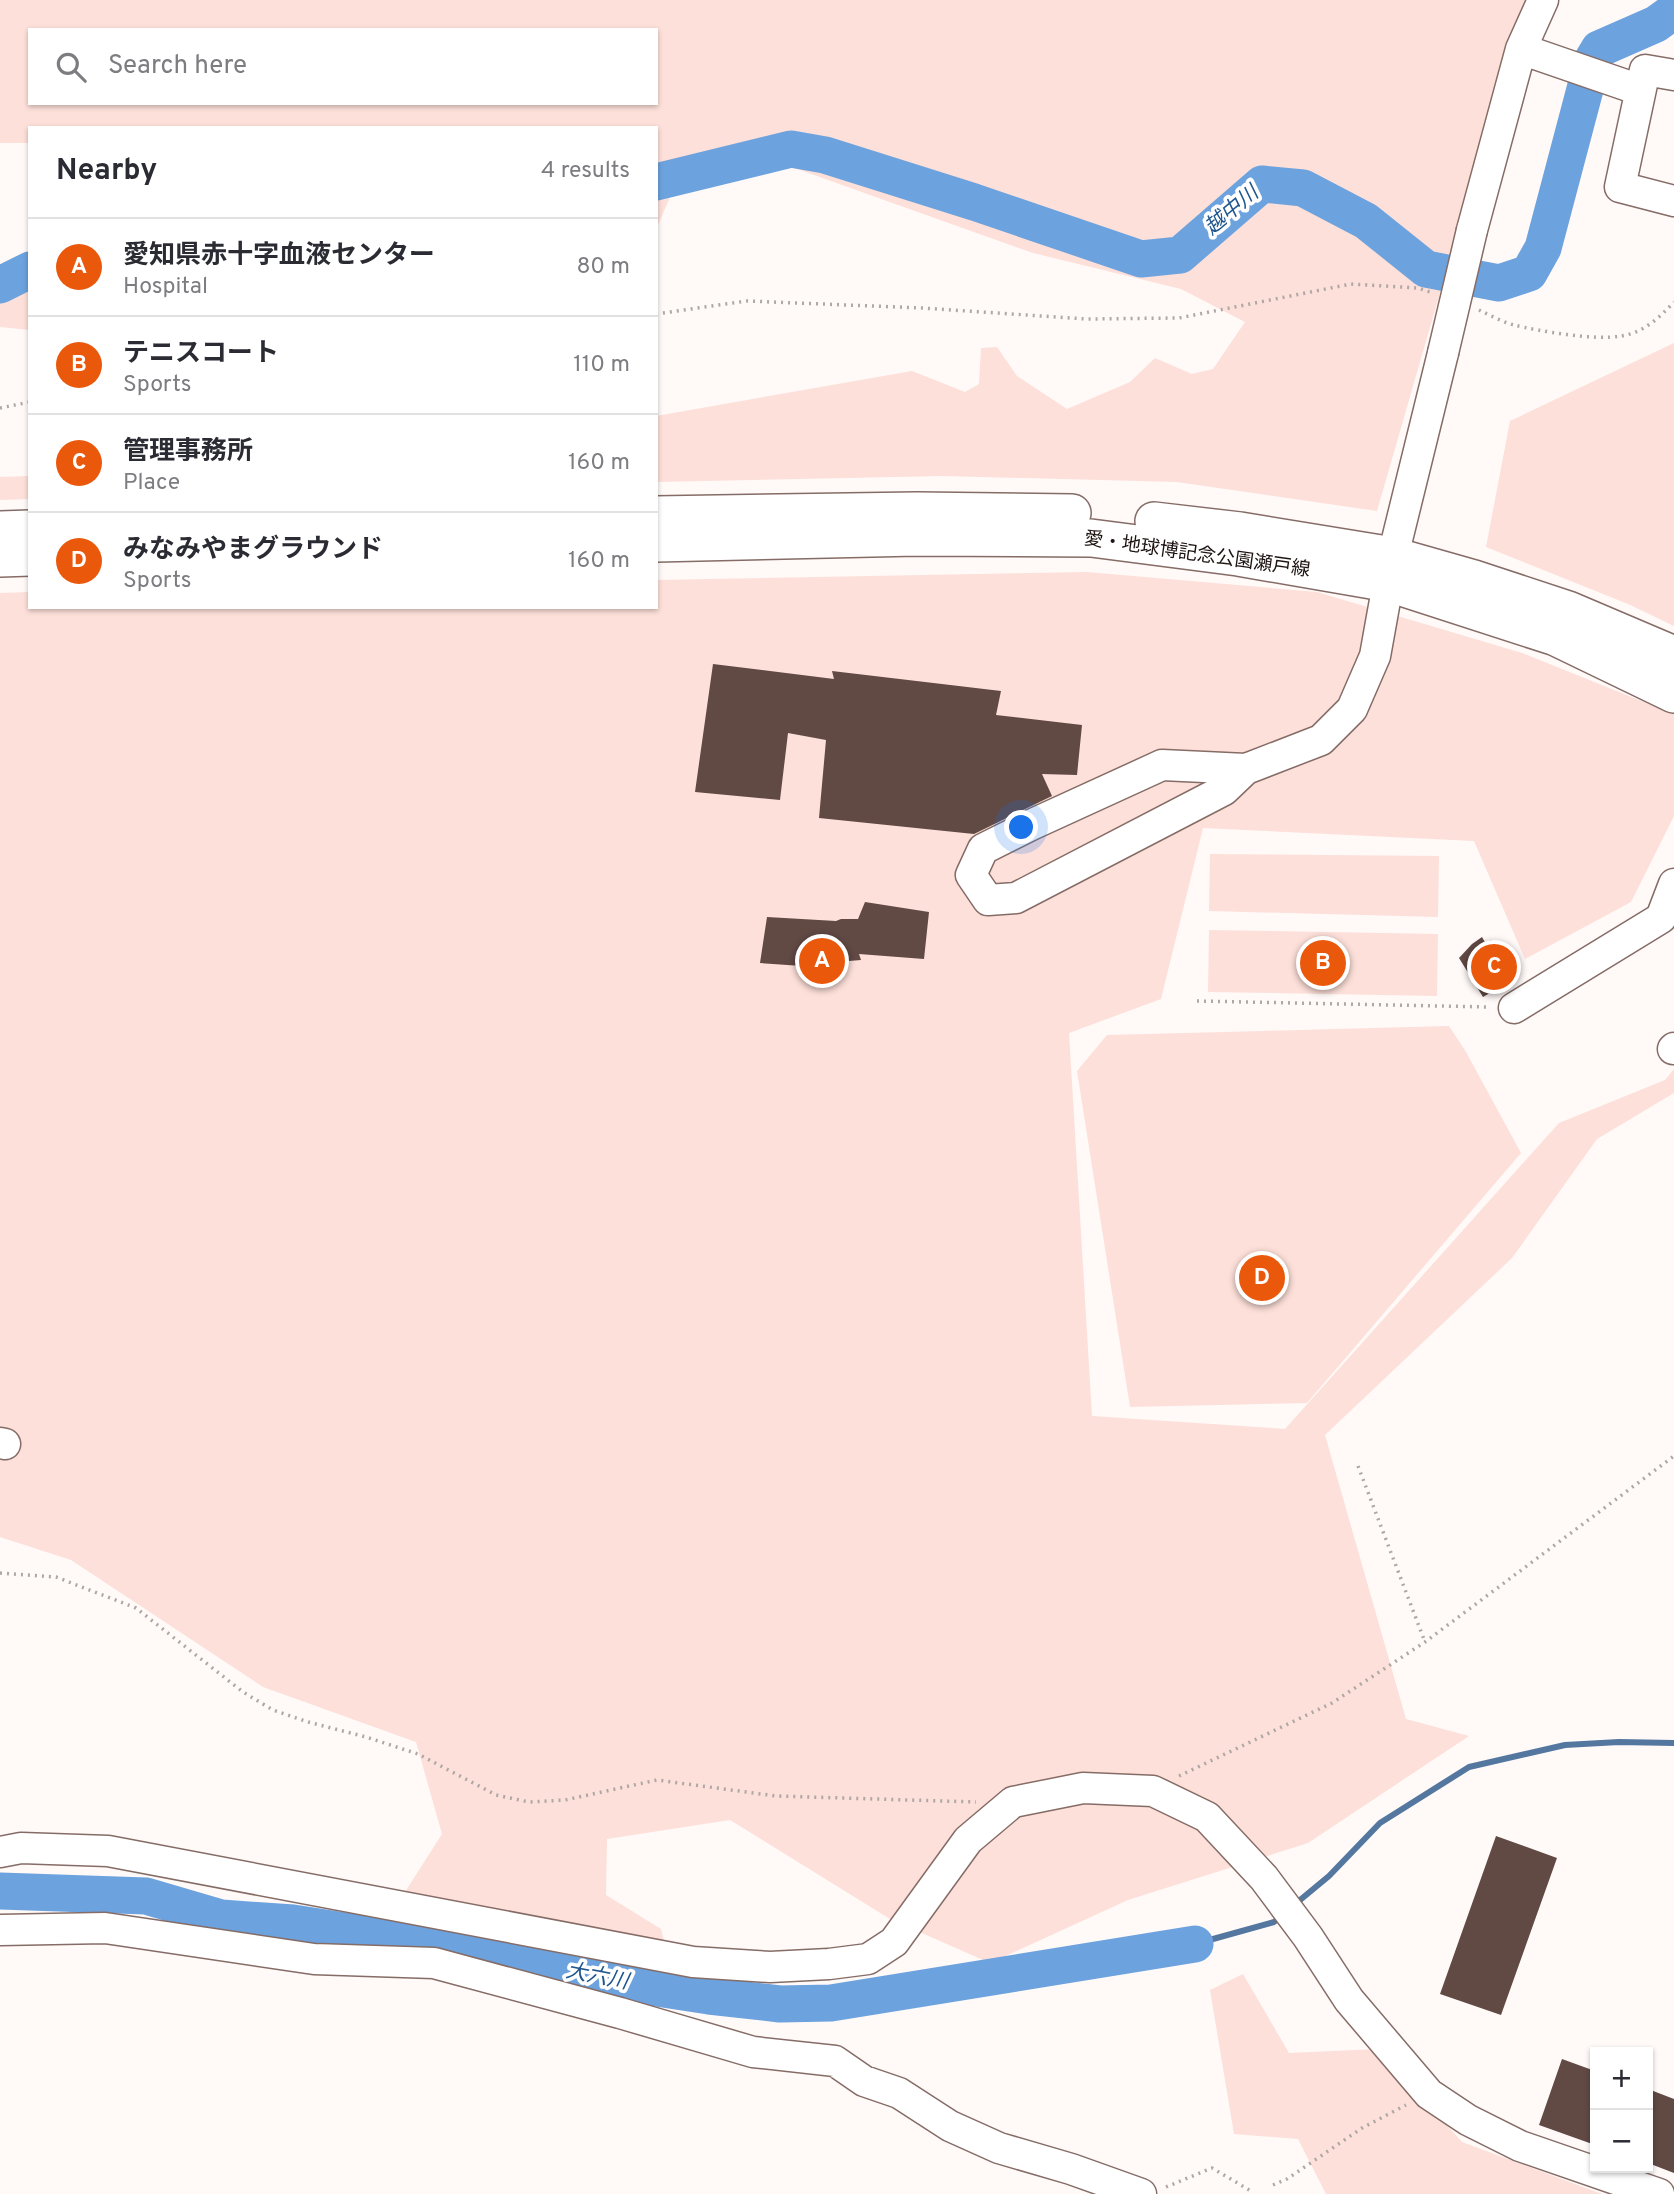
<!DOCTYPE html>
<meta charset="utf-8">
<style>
:root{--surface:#fff;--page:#f7f7f7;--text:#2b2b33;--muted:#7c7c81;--line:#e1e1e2;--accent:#ea580c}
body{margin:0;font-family:Overpass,"Noto Sans JP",sans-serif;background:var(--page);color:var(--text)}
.controls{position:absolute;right:21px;bottom:21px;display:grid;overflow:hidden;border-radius:0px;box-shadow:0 2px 5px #0004}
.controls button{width:63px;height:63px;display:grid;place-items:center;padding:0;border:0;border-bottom:2px solid var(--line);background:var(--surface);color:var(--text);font:35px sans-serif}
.you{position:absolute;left:1022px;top:828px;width:24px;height:24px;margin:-18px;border:5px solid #fff;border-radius:50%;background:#1a73e8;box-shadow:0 0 0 10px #1a73e833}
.badge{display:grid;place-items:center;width:46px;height:46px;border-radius:50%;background:var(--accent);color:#fff;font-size:23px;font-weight:700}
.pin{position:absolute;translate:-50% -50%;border:4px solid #fff;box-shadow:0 2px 7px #0006}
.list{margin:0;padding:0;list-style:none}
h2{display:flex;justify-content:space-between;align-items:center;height:91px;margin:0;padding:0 28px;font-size:30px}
h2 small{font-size:23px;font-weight:400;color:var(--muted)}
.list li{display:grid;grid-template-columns:46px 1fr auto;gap:21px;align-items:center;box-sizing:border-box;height:98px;padding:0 28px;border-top:2px solid var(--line)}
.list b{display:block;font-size:26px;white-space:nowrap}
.list p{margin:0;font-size:23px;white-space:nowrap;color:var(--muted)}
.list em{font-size:23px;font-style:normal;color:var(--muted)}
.icon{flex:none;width:38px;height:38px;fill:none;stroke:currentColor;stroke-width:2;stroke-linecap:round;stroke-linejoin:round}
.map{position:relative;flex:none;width:1674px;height:2194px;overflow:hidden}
.search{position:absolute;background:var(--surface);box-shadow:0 2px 5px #0004;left:28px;top:28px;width:630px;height:77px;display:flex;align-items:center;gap:18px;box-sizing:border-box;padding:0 24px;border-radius:0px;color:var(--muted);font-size:26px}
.panel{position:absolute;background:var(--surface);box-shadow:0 2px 5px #0004;left:28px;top:126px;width:630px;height:483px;border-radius:0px}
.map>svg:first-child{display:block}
.green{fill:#fde0d9;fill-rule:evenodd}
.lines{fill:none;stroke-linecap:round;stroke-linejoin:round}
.stream{stroke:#5477a0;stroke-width:6}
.river{stroke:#6ca2de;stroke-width:37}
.building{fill:#614944}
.minor-casing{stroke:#856c66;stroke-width:33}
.major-casing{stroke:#856c66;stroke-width:40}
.path{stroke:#aea7a5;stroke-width:3.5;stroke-dasharray:2 5;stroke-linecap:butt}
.minor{stroke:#fff;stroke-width:30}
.major{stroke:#fff;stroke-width:37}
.minor-bridge-casing{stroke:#856c66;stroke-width:33;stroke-linecap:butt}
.minor-bridge{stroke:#fff;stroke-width:30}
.labels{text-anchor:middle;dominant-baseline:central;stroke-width:7;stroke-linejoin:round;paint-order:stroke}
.street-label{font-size:19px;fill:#1d1311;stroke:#fff}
.water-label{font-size:21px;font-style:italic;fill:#1e568d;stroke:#fff}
</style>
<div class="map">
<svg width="1674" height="2194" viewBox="0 0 1674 2194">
<rect width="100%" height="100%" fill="#fff9f8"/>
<path class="green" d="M0,0H1558L1533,20L1493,109L1377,511L1177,482L943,476L656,482V416L912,371L965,392L979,384L981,348L997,347L1017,376L1067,409L1130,382L1155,358L1192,374L1213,369L1245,322L1181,289L1033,253L786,165L673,190L658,225H656V128H30V143H0ZM30,30H656V103H30Z
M30,282V330L0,327V295Z
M1674,343V626L1628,604L1486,547L1510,421Z
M30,476V499L0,500V477Z
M1087,572L1317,592L1522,653L1674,714V816L1631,902L1525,959L1474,841L1203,828L1161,999L1069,1033L1092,1416L1285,1429L1559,1123L1665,1080L1674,1069V1093L1597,1139L1512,1258L1325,1435L1406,1719L1469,1736L1308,1843L1128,1900L990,1963L890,1919L730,1820L607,1839L606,1895L661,1929L665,1945L405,1892L442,1834L416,1742L263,1687L71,1560L0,1537V593L30,592V607H656V580Z
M1210,854L1439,856L1438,917L1209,911Z
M1209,930L1438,934L1437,996L1208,992Z
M1449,1026L1466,1052L1521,1153L1307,1403L1130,1407L1077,1071L1107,1035Z
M1243,1974L1289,2053L1378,2049L1462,2142L1602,2194H1326L1298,2139L1234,2134L1210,1990Z"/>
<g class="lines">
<path class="stream" d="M1294,1905L1329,1876L1380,1823L1469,1767L1565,1745L1619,1742L1674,1743
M1195,1944L1274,1922L1283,1915"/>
<path class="river" d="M656,182L791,149L825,155L974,202L1141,259L1180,255L1262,184L1303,188L1366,221L1426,269L1499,283L1529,273L1543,248L1593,59L1599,49L1656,24L1674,11
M0,285L30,270
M0,1891L146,1896L221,1918L293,1923L467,1950L637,1985L709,1996L780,2004L831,2003L1195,1944"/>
</g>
<path class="building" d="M713,664L834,679L832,671L1001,691L996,715L1082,725L1077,775L1042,774L1052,796L974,834L819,818L826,740L788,733L780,800L695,792Z
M865,902L929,912L924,959L859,954L861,960L837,962L831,968L760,963L767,917L836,921L841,919H858Z
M1482,937L1486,944L1491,940L1515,973L1512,974L1514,979L1483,997L1459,958L1472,944Z
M1496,1836L1557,1858L1501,2015L1440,1994Z
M1562,2059L1595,2071V2145L1539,2125Z
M1648,2089L1674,2099V2173L1648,2163Z"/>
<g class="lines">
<defs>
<path id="minor" d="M1521,49L1640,90
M1674,75L1645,70L1620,187L1674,201
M1472,230L1521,49L1543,0
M1246,769L1162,765L1033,824L983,849L971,875L988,900L1016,898L1224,790L1246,769L1321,740L1352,709L1375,656L1393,556L1443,353
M1514,1008L1661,918L1674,884
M1673,1049L1674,1048
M0,1443L5,1444
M0,1852L21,1848L108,1851L693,1962L770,1967L829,1964L868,1959L894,1942L968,1840L1013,1802L1083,1788L1153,1791L1207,1817L1264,1878L1308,1937L1349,2000L1429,2094L1468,2120L1520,2146L1659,2194
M0,1930L105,1928L314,1959L434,1963L620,2013L753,2052L835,2061L864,2081L899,2093L950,2126L999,2148L1071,2169L1141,2194"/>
<path id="major" d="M656,515L917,511L1072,513
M1154,521L1240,531L1393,556L1474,579L1568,610L1674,655
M0,530L30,529
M656,543L916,537L1091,538L1238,557L1389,583L1556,637L1674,694
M0,558L30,557"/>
</defs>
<use href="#minor" class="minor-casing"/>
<use href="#major" class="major-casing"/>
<path class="path" d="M1479,310C1490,315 1502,322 1514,325C1539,331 1596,341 1621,336C1643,333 1659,318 1674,302
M656,314L747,301L922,308L1086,319L1179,318L1351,284L1418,288L1433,293
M0,408L30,402
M1197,1001L1489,1007
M1358,1466L1425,1642
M0,1573L56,1577L136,1608L243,1692L273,1710L308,1722L366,1737L418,1754L496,1795L529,1802L565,1800L657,1780L776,1796L976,1802
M1179,1776L1332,1703L1425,1642L1674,1456
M1273,2185L1287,2179L1362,2128L1406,2105
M1166,2187L1212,2168L1251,2191"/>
<use href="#minor" class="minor"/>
<use href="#major" class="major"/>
<defs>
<path id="minor-bridge" d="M1443,353L1472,230"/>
</defs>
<use href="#minor-bridge" class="minor-bridge-casing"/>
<use href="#minor-bridge" class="minor-bridge"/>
</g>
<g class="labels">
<g class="street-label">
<text transform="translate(1197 555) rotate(8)">愛・地球博記念公園瀬戸線</text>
</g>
<g class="water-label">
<text transform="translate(1232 211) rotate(-40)">越中川</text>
<text transform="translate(597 1977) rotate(11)">大六川</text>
</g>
</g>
</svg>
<div class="controls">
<button>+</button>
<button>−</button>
</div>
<div class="you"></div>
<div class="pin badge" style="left:822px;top:961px">A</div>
<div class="pin badge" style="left:1323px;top:963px">B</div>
<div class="pin badge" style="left:1494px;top:967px">C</div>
<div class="pin badge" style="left:1262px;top:1278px">D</div>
<div class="search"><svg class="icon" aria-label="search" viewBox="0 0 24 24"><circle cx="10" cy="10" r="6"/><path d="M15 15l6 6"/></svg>Search here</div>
<section class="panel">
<h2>Nearby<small>4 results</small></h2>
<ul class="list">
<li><span class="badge">A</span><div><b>愛知県赤十字血液センター</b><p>Hospital</p></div><em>80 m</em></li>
<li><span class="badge">B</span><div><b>テニスコート</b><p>Sports</p></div><em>110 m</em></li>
<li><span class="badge">C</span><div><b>管理事務所</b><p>Place</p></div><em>160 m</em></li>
<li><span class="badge">D</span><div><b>みなみやまグラウンド</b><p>Sports</p></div><em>160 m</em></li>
</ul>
</section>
</div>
